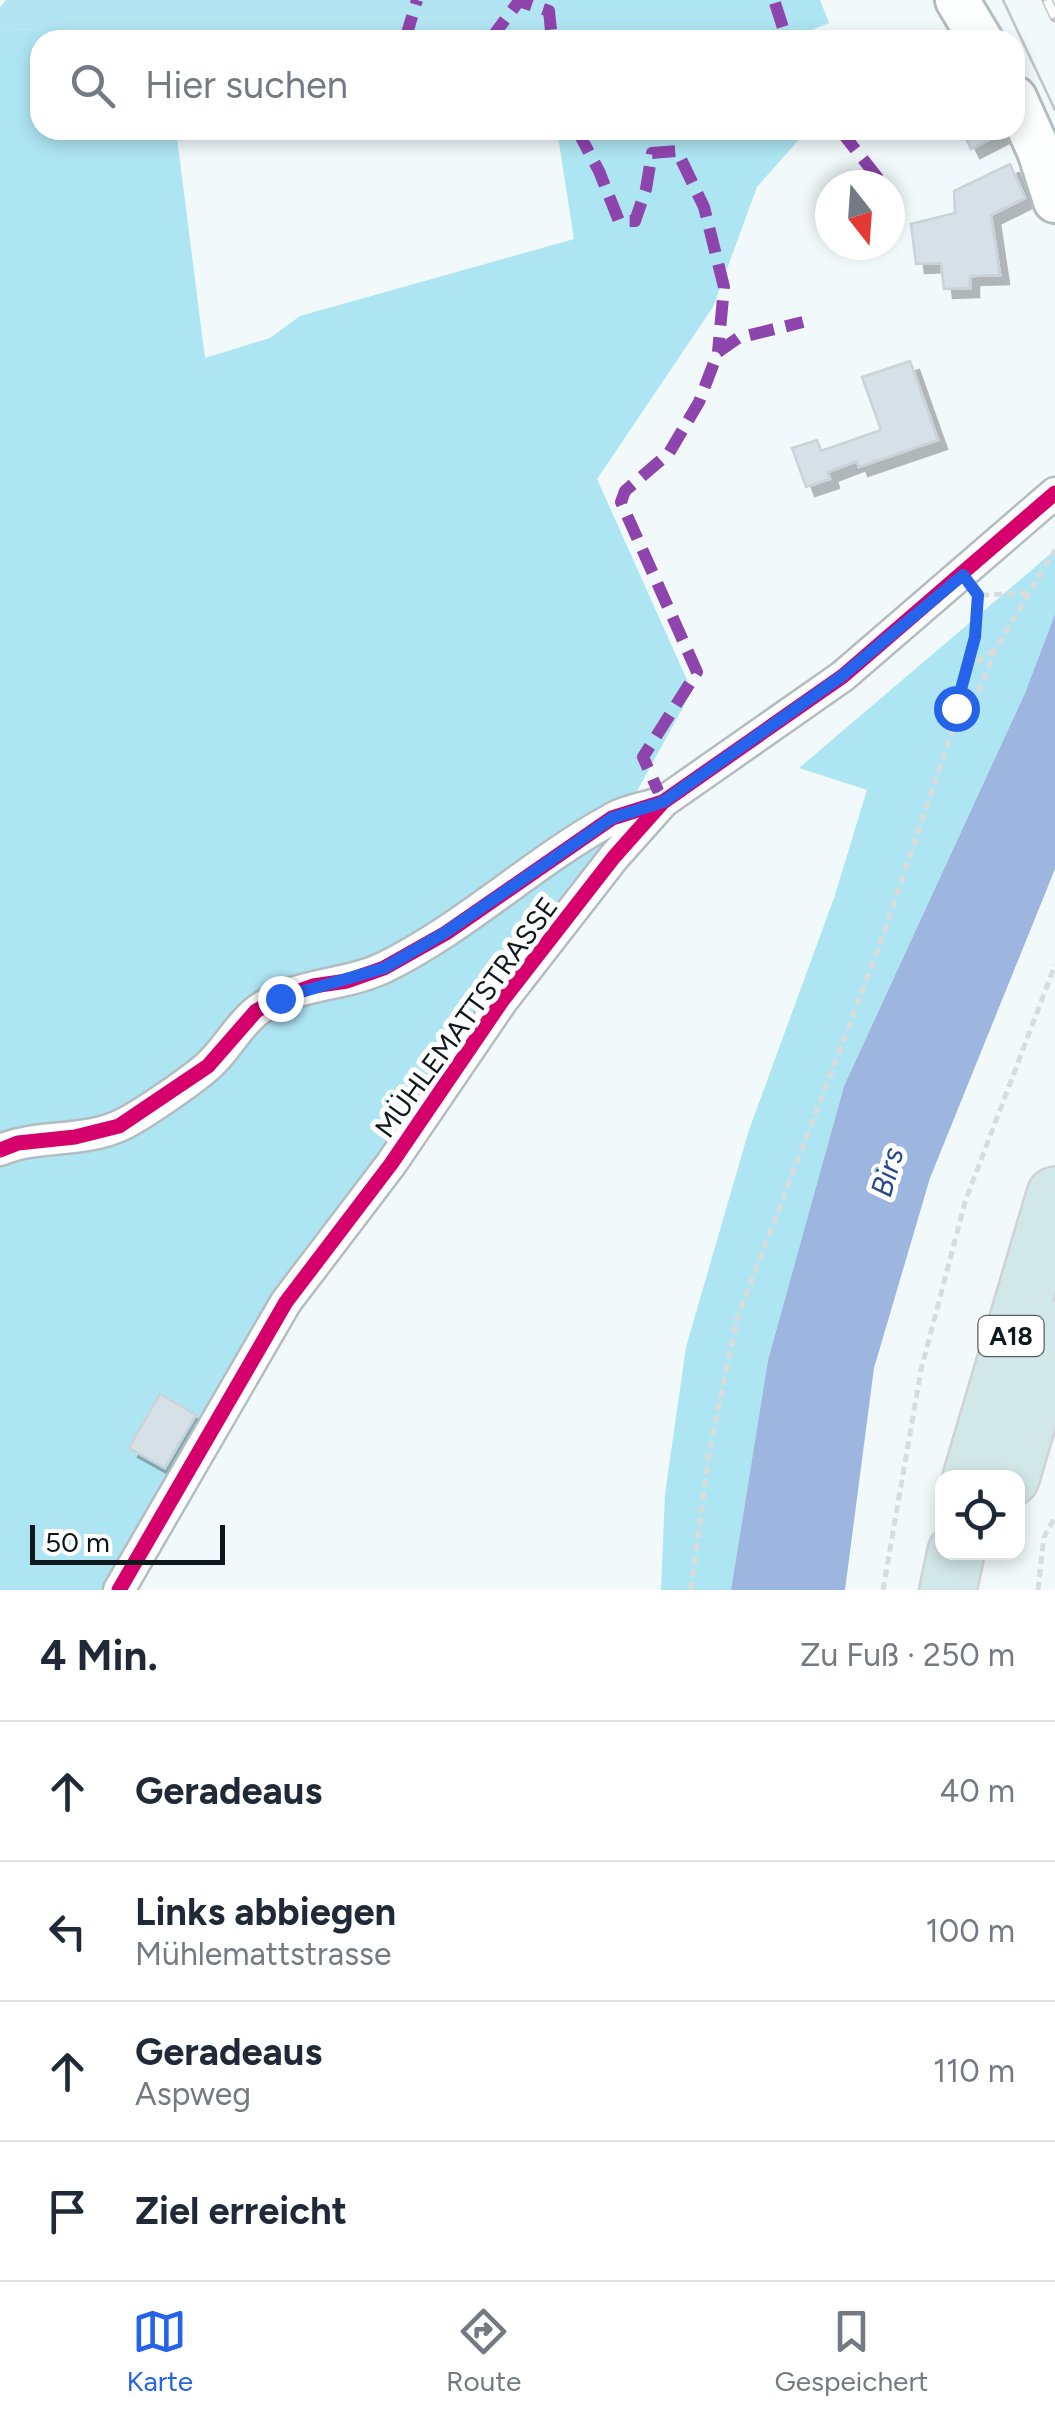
<!DOCTYPE html>
<html lang="de">
<meta charset="utf-8">
<style>
:root{--surface:#fff;--page:#f2f2f3;--text:#1f2937;--muted:#747a83;--line:#e0e1e3;--accent:#2563eb}
body{margin:0;font-family:Figtree,sans-serif;background:var(--page);color:var(--text)}
.controls{position:absolute;right:30px;bottom:30px;display:grid;overflow:hidden;border-radius:20px;box-shadow:0 5px 15px #0003}
.controls button{width:90px;height:90px;display:grid;place-items:center;padding:0;border:0;border-bottom:2px solid var(--line);background:var(--surface);color:var(--text);font:50px sans-serif}
.compass{position:absolute;left:815px;top:170px;width:90px;height:90px;border-radius:50%;background:var(--surface);box-shadow:0 5px 15px #0003;rotate:163deg}
.scale{position:absolute;left:30px;bottom:25px;width:195px;box-sizing:border-box;padding-left:10px;border:5px solid #0d191d;border-top:0;font-size:28px;line-height:35px;white-space:nowrap;color:#0d191d;-webkit-text-stroke:8px #fff;paint-order:stroke}
.stop{position:absolute;width:30px;height:30px;margin:-22px;border:8px solid #2563eb;border-radius:50%;background:#fff}
.stop.end{background:#2563eb;border-color:#fff;box-shadow:0 2px 10px #0008}
.list{margin:0;padding:0;list-style:none}
h2{display:flex;justify-content:space-between;align-items:center;height:130px;margin:0;padding:0 40px;font-size:42px}
h2 small{font-size:32px;font-weight:400;color:var(--muted)}
.list li{display:grid;grid-template-columns:65px 1fr auto;gap:30px;align-items:center;box-sizing:border-box;height:140px;padding:0 40px;border-top:2px solid var(--line)}
.list b{display:block;font-size:38px;white-space:nowrap}
.list p{margin:0;font-size:32px;white-space:nowrap;color:var(--muted)}
.list em{font-size:32px;font-style:normal;color:var(--muted)}
.icon{flex:none;width:55px;height:55px;fill:none;stroke:currentColor;stroke-width:2;stroke-linecap:round;stroke-linejoin:round}
.map{position:relative;flex:none;width:1055px;height:1590px;overflow:hidden}
.search{position:absolute;background:var(--surface);box-shadow:0 5px 15px #0003;left:30px;right:30px;top:30px;height:110px;display:flex;align-items:center;gap:25px;box-sizing:border-box;padding:0 35px;border-radius:30px;color:var(--muted);font-size:38px}
.sheet{height:690px;background:var(--surface)}
nav{display:flex;justify-content:space-around;align-items:center;box-sizing:border-box;height:140px;border-top:2px solid var(--line);background:var(--surface);font-size:28px;color:var(--muted)}
nav a{display:grid;justify-items:center;gap:5px}
nav .on{color:var(--accent)}
.map>svg:first-child{display:block}
.green{fill:#b2e4f1}
.forest{fill:#aee5f3}
.water{fill:#9db6e0}
.building{fill:#d6e0e7;stroke:#cad3d7;stroke-width:2.5;filter:url(#shadow)}
.lines{fill:none;stroke-linecap:round;stroke-linejoin:round}
.street-casing{stroke:#b3bdc0;stroke-width:35}
.secondary-casing{stroke:#b3bdc0;stroke-width:48}
.highway-casing{stroke:#cfd3d5;stroke-width:60}
.path{stroke:#d9dcdc;stroke-width:5;stroke-dasharray:8 5;stroke-linecap:butt}
.street{stroke:#fdfefe;stroke-width:30}
.secondary{stroke:#fdfefe;stroke-width:42}
.highway{stroke:#d2e7e7;stroke-width:55}
.tram{stroke:#c1c3c5;stroke-width:2.5}
.rail-casing{stroke:#c1c3c5;stroke-width:11}
.rail{stroke:#fff;stroke-width:8;stroke-dasharray:22;stroke-linecap:butt}
.quiet{stroke:#8e44ad;stroke-width:12;stroke-dasharray:25 12;stroke-linecap:butt}
.cycleway-casing{stroke:#fff;stroke-width:21}
.cycleway{stroke:#d6006c;stroke-width:15}
.route{stroke:#2563eb;stroke-width:12}
.labels{text-anchor:middle;dominant-baseline:central;stroke-width:10;stroke-linejoin:round;paint-order:stroke}
.shield{fill:#fff;stroke:#565e61;stroke-width:2.5}
.shield-label{font-size:25px;font-weight:bold;fill:#0d191d}
.street-label{font-size:28px;fill:#0d191d;stroke:#fff}
.water-label{font-size:30px;font-style:italic;fill:#254990;stroke:#fff}
</style>
<div class="map">
<svg width="1055" height="1590" viewBox="0 0 1055 1590">
<defs>
<filter id="shadow"><feDropShadow dx="9" dy="9" stdDeviation="0" flood-color="#0004"/></filter>
</defs>
<rect width="100%" height="100%" fill="#f1f9fb"/>
<path class="green" d="M6,0H551L558,40H154L18,29L0,33V7Z"/>
<path class="forest" d="M551,0H820L829,23L787,40H558Z
M18,29L154,40H40V130H176L205,358L270,338L300,316L574,239L557,130H802L804,134L757,187L713,307L597,479L692,691L609,842L220,1390L101,1590H0V33Z
M1055,550V614L1025,693L844,1086L768,1360L731,1590H661L665,1494L686,1347L749,1130L834,898L867,790L799,768Z"/>
<path class="water" d="M1055,614V869L930,1178L874,1368L845,1590H731L768,1360L844,1086L1025,693Z"/>
<path class="building" d="M962,130H1004V132L971,149Z
M1010,164L1025,198L991,215L1000,275L970,276V288L944,289L941,263L916,264L911,224L955,213L954,191Z
M910,361L938,440L859,467L857,461L828,472L830,479L806,487L792,448L817,440L821,451L881,430L862,377Z
M160,1394L196,1415L165,1468L129,1448Z"/>
<g class="lines">
<defs>
<path id="street" d="M0,1150C38,1134 81,1143 119,1126C138,1118 191,1081 207,1067C226,1051 238,1025 258,1010C296,982 346,987 387,966C467,926 532,863 610,820C624,811 644,808 660,803
M119,1590L286,1302L391,1164L502,1001L614,857L663,802L843,676L1055,493"/>
<path id="secondary" d="M957,0L981,40
M1015,98L1039,151L1055,201"/>
<path id="highway" d="M971,1478L1055,1195
M1011,1478L1055,1329
M948,1590L956,1552"/>
</defs>
<use href="#street" class="street-casing"/>
<use href="#secondary" class="secondary-casing"/>
<use href="#highway" class="highway-casing"/>
<path class="path" d="M981,595L1028,593
M966,670L994,650
M952,725L975,637L977,594
M691,1590L710,1447L737,1319L879,947L958,714L980,689L996,648L1055,550
M883,1590L921,1370L965,1202L1055,965
M1038,1590L1044,1537L1055,1517"/>
<use href="#street" class="street"/>
<use href="#secondary" class="secondary"/>
<use href="#highway" class="highway"/>
<path class="tram" d="M1003,0L1055,110"/>
<defs>
<path id="rail" d="M1047,0L1055,17"/>
</defs>
<use href="#rail" class="rail-casing"/>
<use href="#rail" class="rail"/>
<path class="quiet" d="M775,3L787,40
M405,40L417,0
M490,40L519,1L549,11L552,40
M577,130L599,171L619,221H635L646,189L652,153L677,151L704,207L724,287L718,352
M840,130L881,182
M663,802L643,757L697,672L621,502L625,491L669,453L699,402L718,352L738,338L803,322"/>
<defs>
<path id="cycleway" d="M0,1150L18,1143L75,1137L119,1126L208,1066L256,1011L280,998L313,986L347,981L384,968L446,933L612,818L663,802
M119,1590L286,1302L391,1164L502,1001L614,857L663,802L843,676L1055,493"/>
</defs>
<use href="#cycleway" class="cycleway-casing"/>
<use href="#cycleway" class="cycleway"/>
</g>
<g class="lines">
<path class="route" d="M280,998L384,968L446,932L612,818L663,802L842,676L963,575L978,595L975,637L956,708"/>
</g>
<g class="labels">
<rect class="shield" x="978.5" y="1316" width="65" height="40" rx="8"/>
<g class="shield-label">
<text x="1011" y="1336">A18</text>
</g>
<g class="street-label">
<text transform="translate(466 1017) rotate(-54)">MÜHLEMATTSTRASSE</text>
</g>
<g class="water-label">
<text transform="translate(887 1172) rotate(-74)">Birs</text>
</g>
</g>
</svg>
<div class="controls">
<button><svg class="icon" aria-label="locate" viewBox="0 0 24 24"><circle cx="12" cy="12" r="6"/><path d="M12 2v4M12 18v4M2 12h4M18 12h4"/></svg></button>
</div>
<svg class="compass" viewBox="-18 -18 36 36"><path d="M0-13l5 13h-10z" fill="#e53935"/><path d="M0 13l5-13h-10z" fill="#747a83"/></svg>
<div class="scale">50 m</div>
<div class="stop" style="left:956px;top:708px"></div>
<div class="stop end" style="left:280px;top:998px"></div>
<div class="search"><svg class="icon" aria-label="search" viewBox="0 0 24 24"><circle cx="10" cy="10" r="6"/><path d="M15 15l6 6"/></svg>Hier suchen</div>
</div>
<section class="sheet">
<h2>4 Min.<small>Zu Fuß · 250 m</small></h2>
<ul class="list">
<li><svg class="icon" aria-label="ahead" viewBox="0 0 24 24"><path d="M12 20V5M6 11l6-6 6 6"/></svg><div><b>Geradeaus</b></div><em>40 m</em></li>
<li><svg class="icon" aria-label="left" viewBox="0 0 24 24"><path d="M17 20v-9H6M10 6l-5 5 5 5"/></svg><div><b>Links abbiegen</b><p>Mühlemattstrasse</p></div><em>100 m</em></li>
<li><svg class="icon" aria-label="ahead" viewBox="0 0 24 24"><path d="M12 20V5M6 11l6-6 6 6"/></svg><div><b>Geradeaus</b><p>Aspweg</p></div><em>110 m</em></li>
<li><svg class="icon" aria-label="arrive" viewBox="0 0 24 24"><path d="M6 21V4h12l-3 4 3 4H6"/></svg><div><b>Ziel erreicht</b></div></li>
</ul>
</section>
<nav>
<a class="on"><svg class="icon" aria-label="map" viewBox="0 0 24 24"><path d="M3 6l6-2 6 2 6-2v14l-6 2-6-2-6 2zM9 4v14M15 6v14"/></svg>Karte</a>
<a><svg class="icon" aria-label="directions" viewBox="0 0 24 24"><path d="M12 3l9 9-9 9-9-9zM9 14v-3h6M13 9l2 2-2 2"/></svg>Route</a>
<a><svg class="icon" aria-label="saved" viewBox="0 0 24 24"><path d="M7 4h10v16l-5-4-5 4z"/></svg>Gespeichert</a>
</nav>
